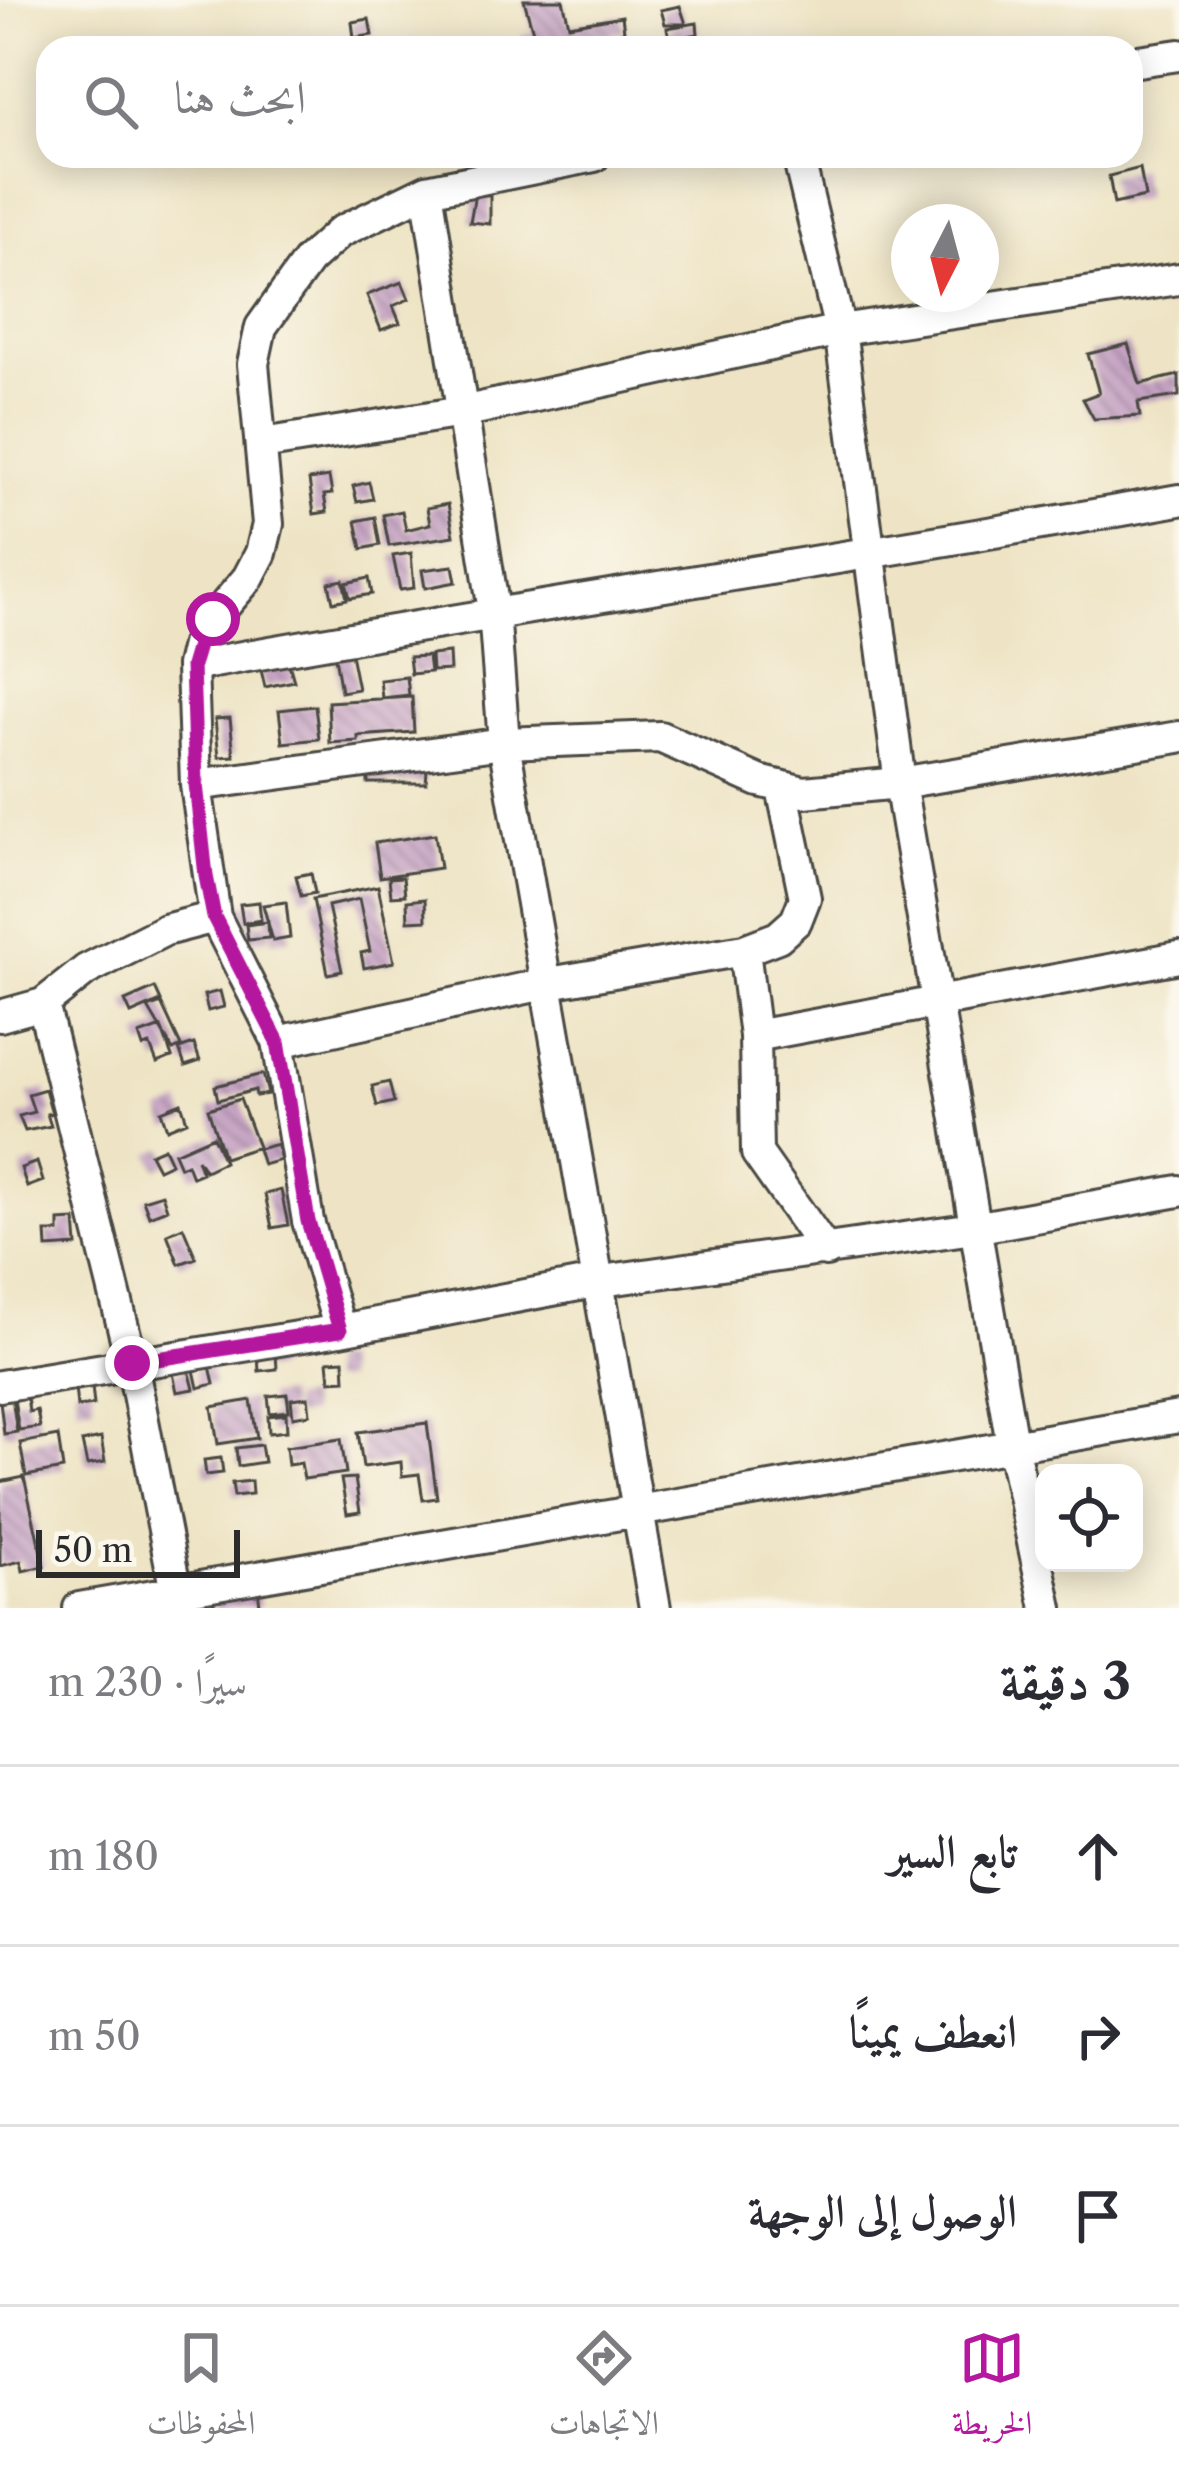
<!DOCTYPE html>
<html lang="ar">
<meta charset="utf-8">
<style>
:root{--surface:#fff;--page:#f2f2f3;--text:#2b2b33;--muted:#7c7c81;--line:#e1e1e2;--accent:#b5179e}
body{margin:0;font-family:"Libre Caslon Text",Amiri,serif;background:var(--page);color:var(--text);direction:rtl}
.controls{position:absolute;right:36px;bottom:36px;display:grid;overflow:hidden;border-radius:24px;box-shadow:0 6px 30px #0003}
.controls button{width:108px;height:108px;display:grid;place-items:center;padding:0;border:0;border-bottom:3px solid var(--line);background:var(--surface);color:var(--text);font:60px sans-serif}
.compass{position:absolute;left:891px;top:204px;width:108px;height:108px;border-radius:50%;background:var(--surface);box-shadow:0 6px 30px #0003;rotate:186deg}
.scale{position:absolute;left:36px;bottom:30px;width:204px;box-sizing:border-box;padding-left:12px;border:6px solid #2b2b2b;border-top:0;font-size:33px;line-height:42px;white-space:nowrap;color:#2b2b2b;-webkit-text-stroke:9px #fbf7ec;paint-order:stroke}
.stop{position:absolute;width:36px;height:36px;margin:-27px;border:9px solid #b5179e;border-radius:50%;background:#fff}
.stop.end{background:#b5179e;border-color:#fff;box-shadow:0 3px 12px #0008}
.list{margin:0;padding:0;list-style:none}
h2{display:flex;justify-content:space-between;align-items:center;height:156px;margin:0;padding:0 48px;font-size:51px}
h2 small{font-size:39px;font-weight:400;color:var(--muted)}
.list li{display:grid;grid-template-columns:78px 1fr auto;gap:36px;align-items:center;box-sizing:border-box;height:180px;padding:0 48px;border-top:3px solid var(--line)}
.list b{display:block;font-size:45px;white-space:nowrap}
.list em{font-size:39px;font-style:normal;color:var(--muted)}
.icon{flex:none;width:66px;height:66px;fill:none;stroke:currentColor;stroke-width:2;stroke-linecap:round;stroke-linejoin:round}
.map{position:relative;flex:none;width:1179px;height:1608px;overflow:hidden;direction:ltr}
.search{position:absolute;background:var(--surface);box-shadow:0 6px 30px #0003;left:36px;right:36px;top:36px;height:132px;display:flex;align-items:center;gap:30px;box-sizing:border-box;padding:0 42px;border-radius:36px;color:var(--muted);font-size:45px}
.sheet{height:696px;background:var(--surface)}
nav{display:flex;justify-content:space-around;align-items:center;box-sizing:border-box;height:168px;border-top:3px solid var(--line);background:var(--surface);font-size:33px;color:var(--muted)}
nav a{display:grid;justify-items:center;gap:6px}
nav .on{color:var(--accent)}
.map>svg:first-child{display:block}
.building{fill:url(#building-back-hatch)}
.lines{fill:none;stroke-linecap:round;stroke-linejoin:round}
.street-casing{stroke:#484742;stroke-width:36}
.street{stroke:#fff;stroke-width:30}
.route{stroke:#b5179e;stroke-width:15}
</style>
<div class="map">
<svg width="1179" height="1608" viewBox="0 0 1179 1608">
<defs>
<pattern id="building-back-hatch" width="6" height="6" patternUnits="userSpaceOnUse" patternTransform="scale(3)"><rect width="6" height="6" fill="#c5a2c3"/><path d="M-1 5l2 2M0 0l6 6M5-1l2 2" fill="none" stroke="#a0849f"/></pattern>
</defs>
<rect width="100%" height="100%" fill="#fbf7ec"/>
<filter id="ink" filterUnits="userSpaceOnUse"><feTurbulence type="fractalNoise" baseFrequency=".00833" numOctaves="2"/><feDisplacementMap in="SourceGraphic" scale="24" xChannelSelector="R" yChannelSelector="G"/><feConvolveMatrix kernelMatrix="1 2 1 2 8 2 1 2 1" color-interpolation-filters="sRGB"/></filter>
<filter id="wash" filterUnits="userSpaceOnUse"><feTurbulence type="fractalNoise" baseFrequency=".004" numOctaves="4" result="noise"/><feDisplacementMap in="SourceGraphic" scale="48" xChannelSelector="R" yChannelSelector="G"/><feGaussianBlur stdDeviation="2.7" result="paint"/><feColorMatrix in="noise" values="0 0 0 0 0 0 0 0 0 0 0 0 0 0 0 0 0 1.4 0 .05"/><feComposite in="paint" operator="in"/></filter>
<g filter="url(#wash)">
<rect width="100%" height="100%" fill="#eee4c5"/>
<g id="blocks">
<path class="building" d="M524,0H563L569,25L622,16L624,31L597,38V48H576L572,42L525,48L522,35L533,32Z
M680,6L686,24H665L661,10Z
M369,19L372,35L354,38L352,22Z
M697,23L698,34L688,36L689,48H671L667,28Z
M1140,168L1145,197L1114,204L1109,176Z
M475,194L490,195V224L470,222Z
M402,282L409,299L393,306L400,323L381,330L367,295Z
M1128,344L1140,384L1179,375V396L1138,402L1140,416L1094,419L1083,399L1099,393L1088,354Z
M329,477L332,494L324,495L327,512L314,514L309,480Z
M369,482L373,499L357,502L353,486Z
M448,504L454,536L389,546L383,515L402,511L406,530L430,524L427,508Z
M375,517L380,545L362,549L356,521Z
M411,553L414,588L400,590L393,556Z
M453,566L456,582L425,588L422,570Z
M369,578L372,594L350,598L346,583Z
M343,580L347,599L333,602L329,583Z
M449,653L450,670L432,671L431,655Z
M351,654L358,689L341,692L335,657Z
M428,656L430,672L411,674L409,657Z
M289,664L294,681L265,687L261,670Z
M407,677L409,695L382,698L380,680Z
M412,697L414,732L358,736V741L330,743L328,702Z
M315,706L319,739L283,743L279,710Z
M230,718L234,756L219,757L215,719Z
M368,770H427L426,783H368Z
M435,834L440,868L380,877L375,843Z
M311,873L315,893L301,896L296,876Z
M403,877L405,895L391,896L389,878Z
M378,886L394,962L364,968L361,953L370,951L359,899L328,906L342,971L328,974L313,899Z
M425,899L426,920L408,921L407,901Z
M259,902L261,920L243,923L240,904Z
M286,902L290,938L273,941L263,905Z
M268,922L269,938L248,940L246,925Z
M155,988L161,1001L131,1014L125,1001Z
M220,991L224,1007L208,1011L204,995Z
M161,1003L181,1046L173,1050L148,1008Z
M161,1027L172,1057L157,1063L150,1045L143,1047L139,1035Z
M194,1044L200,1061L185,1066L179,1049Z
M263,1074L268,1094L256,1096L255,1090L218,1100L215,1086Z
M389,1082L394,1102L377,1106L372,1086Z
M45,1089L52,1113L47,1114L51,1126L25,1131L19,1116L34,1112L28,1094Z
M240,1099L258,1147L224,1158L208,1109Z
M181,1103L187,1121L167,1129L161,1111Z
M213,1136L224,1162L205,1171L197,1159L202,1173L192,1177L187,1164L180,1167L174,1153Z
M277,1144L281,1160L263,1165L258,1149Z
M164,1148L171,1163L158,1169L150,1154Z
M37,1162L43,1181L27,1187L21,1168Z
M281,1190L288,1225L272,1228L265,1194Z
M162,1194L167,1209L149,1216L143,1200Z
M75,1220L77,1246L47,1248L46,1232H59V1221Z
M183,1227L196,1258L179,1264L167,1234Z
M276,1354L277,1369L259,1371L258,1356Z
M344,1360L345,1380L330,1381L328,1361Z
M210,1366L214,1384L198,1388L194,1370Z
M189,1370L194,1389L177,1392L173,1373Z
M92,1386L94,1405L77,1407L75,1387Z
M287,1394L289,1411L270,1413L268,1396Z
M27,1396L29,1412L37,1410L40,1427L19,1430L14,1399Z
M308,1397L310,1414L293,1417L291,1399Z
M12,1398L17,1432L4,1434L0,1401Z
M251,1400L257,1438L218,1444L212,1407Z
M286,1414L287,1431L269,1433L268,1416Z
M427,1423L437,1498L423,1500L419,1474L402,1476L401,1462L363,1467L358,1432Z
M58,1436L63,1469L26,1476L20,1443Z
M101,1438L105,1462L87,1465L82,1442Z
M341,1439L346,1473L304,1479L301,1463L288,1465L286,1447Z
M261,1445L264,1462L238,1466L236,1448Z
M221,1458L223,1473L206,1475L204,1460Z
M24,1477L44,1566L23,1571L21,1561L0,1566V1482Z
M355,1478L360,1512L347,1514L341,1479Z
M251,1481L252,1494L234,1496L232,1483Z
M258,1588L260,1606L214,1608L212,1594Z"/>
</g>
</g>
<g filter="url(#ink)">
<use href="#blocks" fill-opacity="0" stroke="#484742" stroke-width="3"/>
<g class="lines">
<defs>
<path id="street" d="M1131,62L1179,55
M798,156L840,330L900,783L1012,1444L1047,1608
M427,190L494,611L504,743L655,1608
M262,444L462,412L840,330L1179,279
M192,666C521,606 851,559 1179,500
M196,785L504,743L660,737L759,781L804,792L900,783L1179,737
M744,950L755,1036L757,1153L826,1251
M43,1004L132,1363L179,1608
M0,1016L43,1004L86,970L165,930L215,917
M755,1036L1179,957
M278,1042L549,983L744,950L778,937L796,921L805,898L782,788
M340,1330L308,1221L278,1042L215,917L196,785L192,666L197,645L202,632L248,578L261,553L268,524L253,364L261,327L308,261L340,232L427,190L594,156
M0,1386L340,1330L595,1282L974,1228L1179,1191
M79,1608L1179,1417"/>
</defs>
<use href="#street" class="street-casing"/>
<use href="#street" class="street"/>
</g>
</g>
<g class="lines" filter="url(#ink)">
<path class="route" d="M132,1363L340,1330L308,1221L278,1042L214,917L206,876L196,784L192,666L202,632L213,619"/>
</g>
</svg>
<div class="controls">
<button><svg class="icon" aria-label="locate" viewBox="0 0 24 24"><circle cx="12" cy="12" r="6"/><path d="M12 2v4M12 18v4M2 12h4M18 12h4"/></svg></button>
</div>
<svg class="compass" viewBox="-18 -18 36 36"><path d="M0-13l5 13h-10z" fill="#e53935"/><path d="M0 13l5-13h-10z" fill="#7c7c81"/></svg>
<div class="scale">50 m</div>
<div class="stop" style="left:213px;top:619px"></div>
<div class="stop end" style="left:132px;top:1363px"></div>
<div class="search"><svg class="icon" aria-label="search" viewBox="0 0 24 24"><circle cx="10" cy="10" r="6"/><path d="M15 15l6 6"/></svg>ابحث هنا</div>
</div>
<section class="sheet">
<h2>3 دقيقة<small>سيرًا · 230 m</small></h2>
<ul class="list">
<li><svg class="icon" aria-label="ahead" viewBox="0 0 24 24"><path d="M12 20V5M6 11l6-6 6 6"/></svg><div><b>تابع السير</b></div><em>180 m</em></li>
<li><svg class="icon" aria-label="right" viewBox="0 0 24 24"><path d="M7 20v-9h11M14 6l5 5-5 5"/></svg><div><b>انعطف يمينًا</b></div><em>50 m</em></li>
<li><svg class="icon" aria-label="arrive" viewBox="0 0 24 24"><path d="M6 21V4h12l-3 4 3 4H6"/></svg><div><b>الوصول إلى الوجهة</b></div></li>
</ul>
</section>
<nav>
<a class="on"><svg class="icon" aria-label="map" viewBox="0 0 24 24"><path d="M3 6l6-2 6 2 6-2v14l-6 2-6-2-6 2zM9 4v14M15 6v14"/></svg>الخريطة</a>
<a><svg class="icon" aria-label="directions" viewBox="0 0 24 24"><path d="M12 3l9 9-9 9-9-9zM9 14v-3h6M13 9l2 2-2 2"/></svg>الاتجاهات</a>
<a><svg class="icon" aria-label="saved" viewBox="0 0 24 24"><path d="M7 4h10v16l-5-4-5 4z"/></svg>المحفوظات</a>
</nav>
